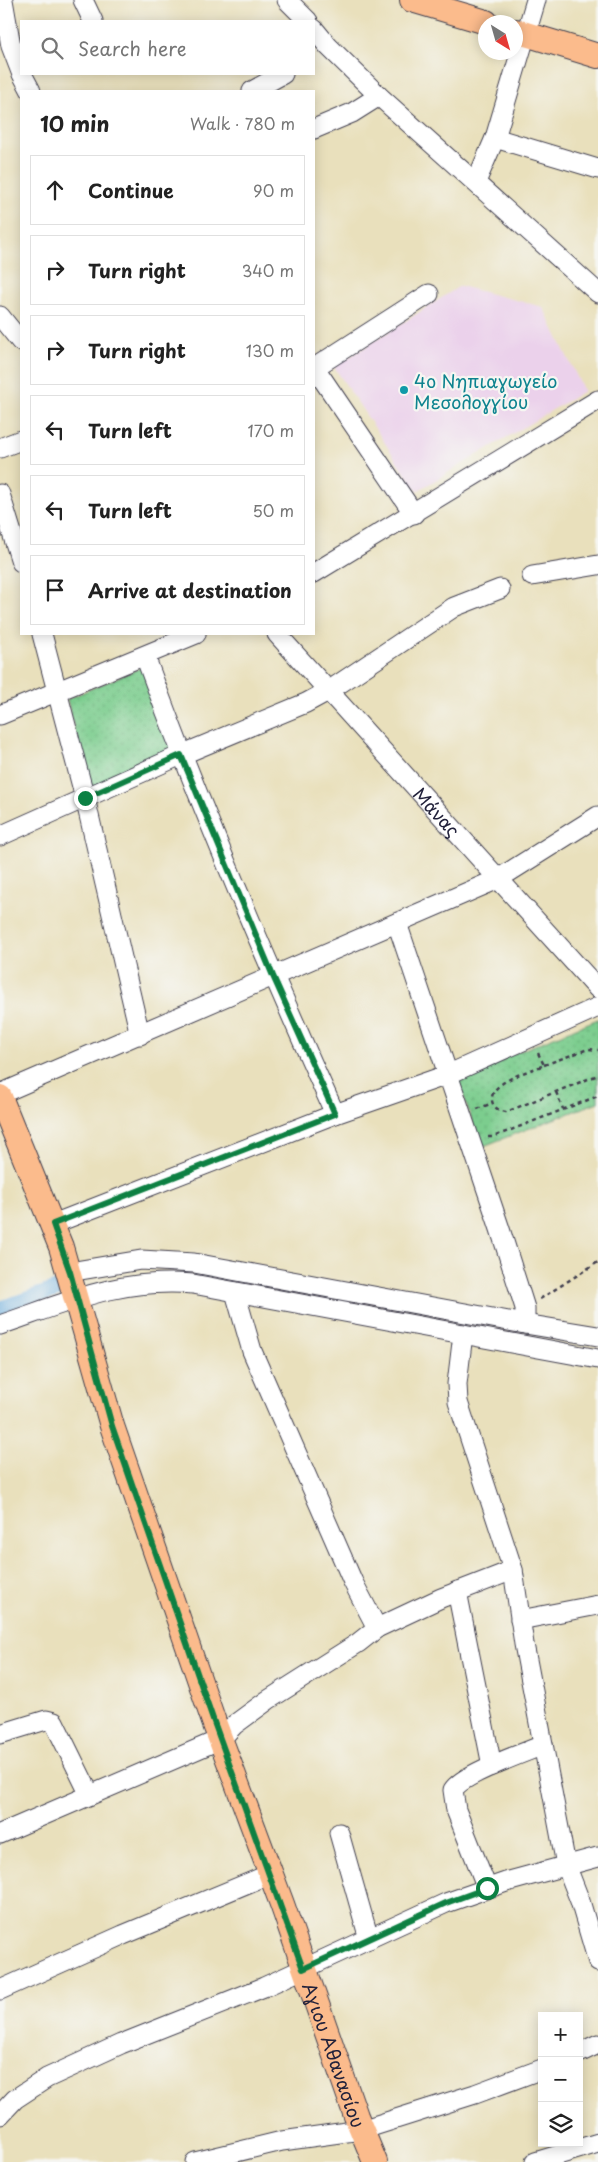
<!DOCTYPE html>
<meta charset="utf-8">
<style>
:root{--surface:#fff;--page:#f6f6f6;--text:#222;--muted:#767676;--line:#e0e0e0}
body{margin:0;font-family:"Playpen Sans",sans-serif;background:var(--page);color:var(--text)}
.controls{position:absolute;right:15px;bottom:15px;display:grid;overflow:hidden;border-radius:0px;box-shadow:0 2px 12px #0003}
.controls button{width:45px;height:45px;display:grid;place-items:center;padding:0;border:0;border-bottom:1px solid var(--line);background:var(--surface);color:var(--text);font:25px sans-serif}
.compass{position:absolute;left:478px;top:15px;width:45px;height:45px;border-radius:50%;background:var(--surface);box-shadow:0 2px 12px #0003;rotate:143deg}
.stop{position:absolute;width:15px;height:15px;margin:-11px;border:4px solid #0b8043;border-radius:50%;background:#fff}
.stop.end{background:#0b8043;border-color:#fff;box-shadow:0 1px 5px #0008}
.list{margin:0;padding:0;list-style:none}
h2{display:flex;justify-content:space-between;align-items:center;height:65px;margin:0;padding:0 20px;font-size:21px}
h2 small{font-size:16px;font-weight:400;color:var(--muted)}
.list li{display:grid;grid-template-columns:32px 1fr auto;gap:15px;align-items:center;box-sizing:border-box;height:70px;margin:0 10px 10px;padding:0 10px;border:1px solid var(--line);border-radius:0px}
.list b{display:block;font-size:19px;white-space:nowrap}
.list em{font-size:16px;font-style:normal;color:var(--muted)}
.icon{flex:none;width:28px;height:28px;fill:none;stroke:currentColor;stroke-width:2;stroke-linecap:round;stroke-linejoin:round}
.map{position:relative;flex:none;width:598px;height:2162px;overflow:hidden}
.search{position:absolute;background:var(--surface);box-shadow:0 2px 12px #0003;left:20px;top:20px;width:295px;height:55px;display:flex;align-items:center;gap:12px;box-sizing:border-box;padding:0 18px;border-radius:0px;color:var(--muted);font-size:19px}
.panel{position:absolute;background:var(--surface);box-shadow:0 2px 12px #0003;left:20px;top:90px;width:295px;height:545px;border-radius:0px}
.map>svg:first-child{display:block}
.built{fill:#ebd1eb}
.park{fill:url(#park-dots);stroke:#4f7864}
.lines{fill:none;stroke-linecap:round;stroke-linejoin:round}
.canal{stroke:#69abdd;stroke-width:16}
.minor-casing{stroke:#403e4e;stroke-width:21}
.major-casing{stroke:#403e4e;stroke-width:26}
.path{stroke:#403e4e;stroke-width:2.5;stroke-dasharray:4 4;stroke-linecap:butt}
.minor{stroke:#fff;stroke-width:19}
.major{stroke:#fbbb8c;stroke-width:24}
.route{stroke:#0b8043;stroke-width:6}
.culture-dot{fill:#0f9aa8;stroke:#f6f6f2;stroke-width:2}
.labels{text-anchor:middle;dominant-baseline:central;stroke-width:4.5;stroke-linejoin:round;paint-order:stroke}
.culture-label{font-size:18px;fill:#0d838f;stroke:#f6f6f2;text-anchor:start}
.street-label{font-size:18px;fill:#22223b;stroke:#f6f6f2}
</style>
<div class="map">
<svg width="598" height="2162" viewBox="0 0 598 2162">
<defs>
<pattern id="park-dots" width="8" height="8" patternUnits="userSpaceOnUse" patternTransform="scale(1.25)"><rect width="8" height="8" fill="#7ccd8e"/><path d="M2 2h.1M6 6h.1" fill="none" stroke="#6bb07b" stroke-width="1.8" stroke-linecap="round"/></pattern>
</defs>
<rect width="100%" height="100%" fill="#f6f6f2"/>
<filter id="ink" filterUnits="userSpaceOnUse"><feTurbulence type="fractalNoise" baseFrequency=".02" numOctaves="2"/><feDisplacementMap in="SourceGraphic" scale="10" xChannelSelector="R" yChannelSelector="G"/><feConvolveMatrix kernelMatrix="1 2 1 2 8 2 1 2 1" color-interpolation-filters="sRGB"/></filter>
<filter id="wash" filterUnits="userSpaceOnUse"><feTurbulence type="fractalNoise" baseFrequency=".0096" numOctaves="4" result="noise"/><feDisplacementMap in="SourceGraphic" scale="20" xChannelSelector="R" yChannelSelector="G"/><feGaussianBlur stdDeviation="1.12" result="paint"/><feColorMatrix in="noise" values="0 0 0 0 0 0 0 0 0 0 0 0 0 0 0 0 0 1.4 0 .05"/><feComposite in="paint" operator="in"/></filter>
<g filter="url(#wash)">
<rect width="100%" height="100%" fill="#e9e0bc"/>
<path class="built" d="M460,286L543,307L584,391L417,491L334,367Z"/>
<path class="park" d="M145,666L179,750L89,790L67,699Z
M598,1019V1102L481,1147L457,1077Z"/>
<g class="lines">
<path class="canal" d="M0,1309L60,1288"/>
</g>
</g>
<g filter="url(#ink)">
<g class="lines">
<defs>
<g id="minor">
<path d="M3,0L11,46L21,72"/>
<path d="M83,0L93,21"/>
<path d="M287,0L308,21"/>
<path d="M314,29L328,46L379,96L598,293"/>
<path d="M22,74L31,91"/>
<path d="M252,91L283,74"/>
<path d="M314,129L352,113L379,96"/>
<path d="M495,138L598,169"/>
<path d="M476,182L495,138L536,0"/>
<path d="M0,316L21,342"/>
<path d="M314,368L429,294"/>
<path d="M315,368L414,514"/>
<path d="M0,448L21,440"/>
<path d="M0,494L21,562"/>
<path d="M314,573L598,400"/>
<path d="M532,576L598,565"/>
<path d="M42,634L85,798L140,1035"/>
<path id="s1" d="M277,634L598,989"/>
<path d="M145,656C202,812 267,963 335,1114"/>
<path d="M0,715L196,634"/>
<path d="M0,836L181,755L306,703L330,690L454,607L500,589"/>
<path d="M0,1094L498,879L598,816"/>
<path d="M53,1224L335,1114L447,1075L598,1007"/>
<path d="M69,1272L141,1260L194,1263L525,1324V1308L500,1229L397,923"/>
<path d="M235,1292L252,1351L353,1582L377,1628"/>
<path d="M525,1324L598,1336"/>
<path d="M0,1325C68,1302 119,1278 193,1284L598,1359"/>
<path d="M463,1334L457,1384L458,1402L513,1570L524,1644L566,1865L580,1901L598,1962"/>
<path d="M457,1591L492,1766"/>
<path d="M520,1620L598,1605"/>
<path d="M0,1734L46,1720L54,1722L90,1795"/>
<path d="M339,1833L369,1939"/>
<path d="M0,1834L221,1739L234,1725L268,1700L358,1643L377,1628L441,1598L513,1570"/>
<path d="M487,1888L456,1810L453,1790C462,1774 524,1753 543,1745"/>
<path d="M0,1990L123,1935L270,1874"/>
<path d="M579,2053L598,2044"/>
<path d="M0,2115L15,2099L47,2078L121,2044L264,1987L446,1903L506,1882L598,1857"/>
<path d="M195,2162L282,2141L361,2130L475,2094L542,2069"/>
<path d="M535,2162L598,2143"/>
</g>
<g id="major">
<path d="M412,0L486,22"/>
<path d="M516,31L598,56"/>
<path id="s2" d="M0,1097L61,1247L112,1426L214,1722L282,1904L356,2116L375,2162"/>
</g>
</defs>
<use href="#minor" class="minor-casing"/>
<use href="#major" class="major-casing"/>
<path class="path" d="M538,1053L544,1065C530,1071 484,1083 493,1104C495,1109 501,1111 506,1112L598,1075
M544,1065L588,1049L598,1050
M556,1092L563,1109
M477,1109L493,1103
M488,1137H493L598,1096
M540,1299L598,1262"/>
<use href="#minor" class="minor"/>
<use href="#major" class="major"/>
</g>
</g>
<g class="lines" filter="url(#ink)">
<path class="route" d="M85,798L181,755L273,976L335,1114L53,1224L70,1272L112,1426L214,1722L303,1969L446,1903L487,1888"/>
</g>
<circle class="culture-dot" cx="404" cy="390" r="5"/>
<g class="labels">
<g class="culture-label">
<text x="414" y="380">4ο Νηπιαγωγείο<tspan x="414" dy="21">Μεσολογγίου</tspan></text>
</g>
<g class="street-label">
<text stroke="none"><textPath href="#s1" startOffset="239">Μάνας</textPath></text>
<text stroke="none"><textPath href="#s2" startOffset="1015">Αγιου Αθανασίου</textPath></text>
</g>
</g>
</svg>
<div class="controls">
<button>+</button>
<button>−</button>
<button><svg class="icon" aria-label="layers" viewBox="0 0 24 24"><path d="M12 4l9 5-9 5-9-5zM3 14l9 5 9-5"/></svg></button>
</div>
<svg class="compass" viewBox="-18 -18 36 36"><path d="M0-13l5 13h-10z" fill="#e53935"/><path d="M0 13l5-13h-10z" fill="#767676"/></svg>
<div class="stop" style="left:487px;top:1888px"></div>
<div class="stop end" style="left:85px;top:798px"></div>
<div class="search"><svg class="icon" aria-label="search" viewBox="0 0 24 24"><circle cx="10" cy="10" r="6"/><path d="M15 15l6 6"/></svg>Search here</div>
<section class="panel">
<h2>10 min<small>Walk · 780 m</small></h2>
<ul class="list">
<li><svg class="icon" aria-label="ahead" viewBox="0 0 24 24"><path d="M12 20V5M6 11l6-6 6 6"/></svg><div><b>Continue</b></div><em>90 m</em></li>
<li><svg class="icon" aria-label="right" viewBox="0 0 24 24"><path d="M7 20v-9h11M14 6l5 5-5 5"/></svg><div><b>Turn right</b></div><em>340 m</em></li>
<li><svg class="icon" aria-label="right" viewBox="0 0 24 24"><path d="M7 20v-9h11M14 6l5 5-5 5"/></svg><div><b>Turn right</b></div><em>130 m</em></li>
<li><svg class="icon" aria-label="left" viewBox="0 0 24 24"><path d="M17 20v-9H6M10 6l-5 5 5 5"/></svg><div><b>Turn left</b></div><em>170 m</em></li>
<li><svg class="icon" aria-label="left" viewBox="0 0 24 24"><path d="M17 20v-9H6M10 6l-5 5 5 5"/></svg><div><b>Turn left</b></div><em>50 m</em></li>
<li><svg class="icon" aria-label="arrive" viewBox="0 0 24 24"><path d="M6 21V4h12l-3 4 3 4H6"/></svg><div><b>Arrive at destination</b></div></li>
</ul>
</section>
</div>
